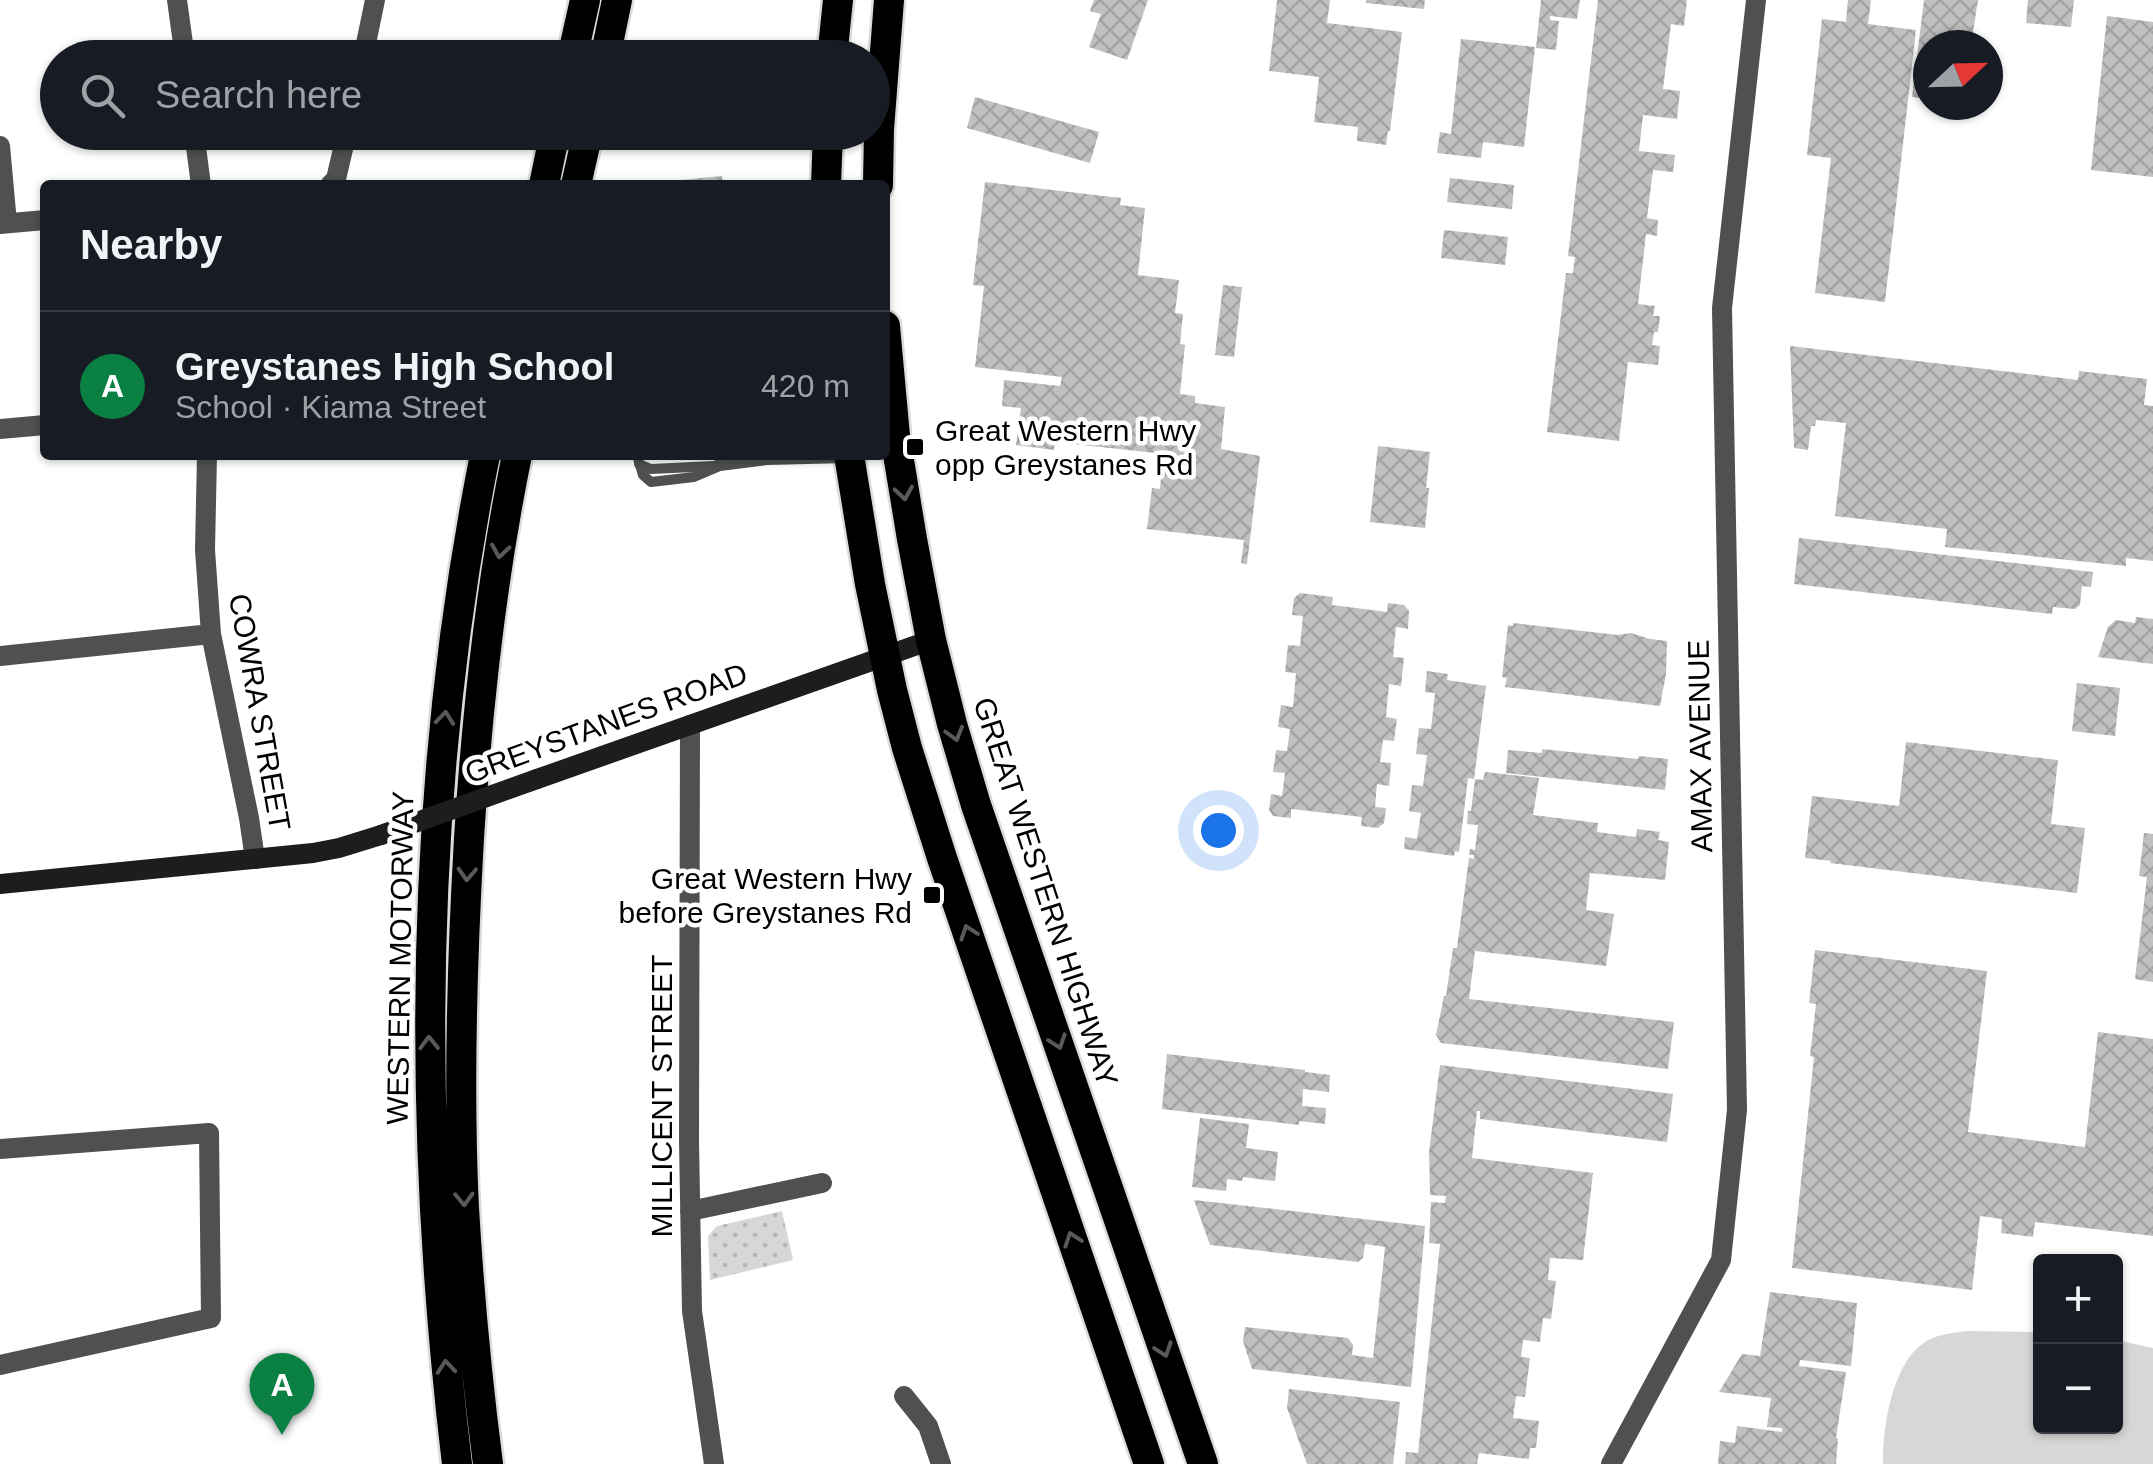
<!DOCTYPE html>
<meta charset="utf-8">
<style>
:root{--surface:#171b24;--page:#242831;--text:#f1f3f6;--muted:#9ea1a6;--line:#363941;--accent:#0b8043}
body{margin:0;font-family:Helvetica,sans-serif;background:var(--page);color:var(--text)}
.controls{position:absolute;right:30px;bottom:30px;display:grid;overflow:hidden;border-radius:10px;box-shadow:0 2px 8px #0004}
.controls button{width:90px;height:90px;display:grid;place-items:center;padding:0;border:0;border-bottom:2px solid var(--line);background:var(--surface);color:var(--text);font:50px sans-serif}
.compass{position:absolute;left:1913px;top:30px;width:90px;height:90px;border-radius:50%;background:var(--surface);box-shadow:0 2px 8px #0004;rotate:68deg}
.you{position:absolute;left:1218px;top:830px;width:35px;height:35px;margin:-25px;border:8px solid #fff;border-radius:50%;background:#1a73e8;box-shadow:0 0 0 15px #1a73e833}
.badge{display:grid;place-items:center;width:65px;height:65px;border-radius:50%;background:var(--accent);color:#fff;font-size:32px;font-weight:700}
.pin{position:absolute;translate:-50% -82px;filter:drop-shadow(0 2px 5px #0008)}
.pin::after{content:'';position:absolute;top:52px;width:35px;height:30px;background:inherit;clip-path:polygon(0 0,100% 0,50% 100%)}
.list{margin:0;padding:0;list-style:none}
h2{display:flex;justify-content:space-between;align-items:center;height:130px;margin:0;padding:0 40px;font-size:42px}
h2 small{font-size:32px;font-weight:400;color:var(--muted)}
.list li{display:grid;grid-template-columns:65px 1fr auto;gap:30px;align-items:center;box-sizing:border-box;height:150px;padding:0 40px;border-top:2px solid var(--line)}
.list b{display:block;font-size:38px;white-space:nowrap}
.list p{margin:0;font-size:32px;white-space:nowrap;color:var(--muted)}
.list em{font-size:32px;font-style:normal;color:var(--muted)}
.icon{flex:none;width:55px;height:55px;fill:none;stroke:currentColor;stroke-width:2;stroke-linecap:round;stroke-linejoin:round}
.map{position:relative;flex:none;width:2153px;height:1464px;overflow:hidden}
.search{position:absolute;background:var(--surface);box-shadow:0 2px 8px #0004;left:40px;top:40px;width:850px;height:110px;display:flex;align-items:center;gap:25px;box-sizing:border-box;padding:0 35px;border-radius:55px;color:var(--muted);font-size:38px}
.panel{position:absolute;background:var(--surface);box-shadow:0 2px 8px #0004;left:40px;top:180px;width:850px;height:280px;border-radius:10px}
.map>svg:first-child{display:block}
.grass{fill:url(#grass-dots)}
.garden{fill:#d7d7d7}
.building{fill:url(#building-cross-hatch)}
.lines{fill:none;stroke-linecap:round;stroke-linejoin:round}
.highway-casing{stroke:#dbdbdb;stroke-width:35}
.lane{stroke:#505050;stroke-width:10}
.street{stroke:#505050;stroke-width:20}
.secondary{stroke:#1d1d1d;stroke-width:20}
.highway{stroke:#000;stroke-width:30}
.secondary-bridge{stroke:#1d1d1d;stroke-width:20}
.oneway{stroke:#595959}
.poi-dot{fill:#000;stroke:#fff;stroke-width:4}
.labels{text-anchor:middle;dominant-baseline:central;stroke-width:9;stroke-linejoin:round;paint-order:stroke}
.poi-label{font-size:30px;fill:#000;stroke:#fff;text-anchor:start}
.street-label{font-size:30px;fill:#000;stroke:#fff}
</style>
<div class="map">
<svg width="2153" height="1464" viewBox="0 0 2153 1464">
<defs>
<pattern id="grass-dots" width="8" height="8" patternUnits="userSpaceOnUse" patternTransform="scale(2.5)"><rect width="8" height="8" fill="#d7d7d7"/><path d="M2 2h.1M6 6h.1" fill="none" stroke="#b7b7b7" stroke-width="1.8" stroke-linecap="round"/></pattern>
<pattern id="building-cross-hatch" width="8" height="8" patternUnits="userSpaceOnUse" patternTransform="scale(2.5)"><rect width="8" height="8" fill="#c0c0c0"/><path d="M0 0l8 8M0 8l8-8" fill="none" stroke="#a3a3a3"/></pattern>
</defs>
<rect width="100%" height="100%" fill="#fff"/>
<path class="grass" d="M782,1211L793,1260L710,1280L708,1236L717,1226Z"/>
<path class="garden" d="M1967,1331L2040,1332V1426H2116V1340L2153,1348V1464H1883C1882,1430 1892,1367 1921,1345C1935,1334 1951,1333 1967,1331Z"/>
<path class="building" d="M1094,0H1148L1127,60L1089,47L1101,14L1090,11Z
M1277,0H1330L1327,23L1402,32L1390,131H1388L1386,145L1357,141L1358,127L1314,122L1319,77L1269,71Z
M1366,0H1425L1424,9L1366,3Z
M1541,0H1580L1577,19L1550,16V20L1559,21L1556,50L1536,48Z
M1598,0H1687L1684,26L1671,24L1663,89L1680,91L1677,119L1643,115L1639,151L1675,155L1673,172L1653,170L1647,218L1658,220L1657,236L1646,234L1638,304L1655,306L1653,316H1660L1658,332H1654L1652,345L1660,346L1658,365L1628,362L1619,441L1547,432L1566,273H1573L1575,257L1568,256Z
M1848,0H1871L1868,24L1916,30L1885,302L1815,293L1831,158L1807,155L1822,19L1846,22Z
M1924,0H1978L1971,45H1928V99L1912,97Z
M2028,0H2074L2071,27L2026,23Z
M2107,16L2153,22V177L2091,170Z
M1461,39L1535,47L1524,147L1483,142L1481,158L1437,153L1440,132L1451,134Z
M975,97L1099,132L1090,163L967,128Z
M722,176L723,185H681V180Z
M1450,178L1514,185L1512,209L1447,202Z
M985,182L1121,198L1120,205L1145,208L1138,275L1179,280L1175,313L1183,314L1180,344L1185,345L1180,394L1195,396V403L1225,407L1221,449L1260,456L1247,564L1241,563L1244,540L1147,529L1152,488L1160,489L1162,467L1154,466L1155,453L1055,442L1054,450L1016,445L1021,408L1002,406L1004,380L1060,386L1062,377L975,367L984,286L973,285Z
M1444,230L1508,237L1505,265L1441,258Z
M1223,285L1242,287L1234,357L1215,355Z
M1790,346L2078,380L2079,371L2147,379L2144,405L2153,406V561L2126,558V566L1945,547L1947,529L1835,516L1846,423L1816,420L1815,426H1811L1808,450L1794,448Z
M1378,446L1430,452L1426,488H1429L1425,528L1370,522Z
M1799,538L2093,572L2091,587L2082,586L2080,605L2075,609L2053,607L2052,614L1794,584Z
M1300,593L1333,597L1332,605L1387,612L1388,603L1404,605L1409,611L1408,629L1396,627L1393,657L1404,658L1401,686L1389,684L1386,717L1397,719L1394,741L1383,740L1380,762L1391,763L1389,786L1377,784L1375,807L1386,808L1384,823L1378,828L1361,826L1362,817L1291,809V818L1273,816L1269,810L1271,794L1282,796L1285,773L1273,772L1276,750L1287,751L1290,729L1278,727L1281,705L1293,707L1296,673L1285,672L1288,645L1300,646L1303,616L1292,615L1294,598Z
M2136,617L2153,619V664L2098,657L2108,627L2116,620L2135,623Z
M1513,623L1618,635L1631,633L1650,639L1667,641L1666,674L1660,706L1505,687L1507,678L1502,677L1508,625L1513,626Z
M1427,671L1448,674L1447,680L1486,686L1474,779L1468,778L1459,852L1455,851L1454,856L1404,849L1405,837L1417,839L1421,813L1409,811L1412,785L1423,786L1427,755L1416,754L1419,728L1431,729L1435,693L1425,692Z
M2077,683L2120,688L2115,736L2072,731Z
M1906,742L2058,760L2051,824L2085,828L2077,893L1830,863L1831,861L1805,858L1812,796L1899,806Z
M1542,749L1638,759L1639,756L1668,759L1665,790L1506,773L1508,750L1542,753Z
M1485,772L1539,778L1533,815L1598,823L1597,832L1636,837L1637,829L1660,832L1658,840L1669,842L1665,880L1590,873L1586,910L1614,914L1606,966L1475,951L1469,999L1674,1022L1668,1069L1441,1043L1436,1035L1444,996H1446L1453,948H1457L1469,858L1474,859V855H1469L1470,849L1475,850L1478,825L1467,824L1468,811H1471L1475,779L1483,780Z
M2144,833L2153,834V982L2135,979L2147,877L2139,876Z
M1815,950L1987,971L1968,1132L2085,1147L2098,1032L2153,1039V1236L2035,1222L2033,1237L2001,1233L2002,1219L1980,1216L1972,1290L1792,1268L1814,1057L1810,1056L1816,1004L1809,1003Z
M1167,1054L1305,1070V1072L1330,1075L1329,1092L1303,1089L1302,1106L1326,1108L1325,1124L1299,1121V1125L1162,1109Z
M1440,1065L1673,1094L1667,1142L1480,1119V1111H1477L1472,1158L1593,1173L1583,1260L1550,1258L1548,1280L1556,1281L1551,1319L1543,1318L1540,1342L1523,1340L1521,1357L1530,1358L1525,1397L1516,1396L1513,1418L1539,1421L1536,1448H1530L1529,1459L1479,1453L1477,1464H1405L1406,1452L1418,1453L1440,1244L1429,1243L1431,1202L1445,1203L1446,1196L1430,1195L1429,1152Z
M1200,1118L1249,1124L1246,1148L1278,1152L1275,1181L1243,1177L1242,1181L1227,1179L1226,1191L1192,1187Z
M1194,1200L1425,1226L1411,1387L1252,1369L1243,1341L1245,1327L1348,1338L1353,1345L1352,1355L1373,1358L1385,1247L1365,1244L1363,1258L1358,1262L1210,1245Z
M1770,1292L1857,1303L1851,1366L1800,1360L1799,1366L1846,1372L1836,1438L1838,1439L1836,1464H1718L1720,1441L1735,1443L1737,1426L1782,1432V1428L1767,1427L1771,1398L1719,1392L1742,1354L1760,1356Z
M1289,1389L1400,1402L1393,1464H1307L1287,1408Z"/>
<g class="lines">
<defs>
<path id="highway" d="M572,58L585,0
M605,58L617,0
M832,58L838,0
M544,185L555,132
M576,185L588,132
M826,185L828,132
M878,185L879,129L889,0
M885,326L895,436L912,539L931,640L952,724L976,805L1203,1464
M849,455L870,584L892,690L907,748L942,858L1149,1464
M457,1464C417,1128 418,788 485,455
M488,1464C477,1379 469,1293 464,1208C458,1085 462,961 469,838C477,710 491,581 517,455"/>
</defs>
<use href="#highway" class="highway-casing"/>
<path class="lane" d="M637,455L643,475L651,482L694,477L720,466
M719,455L720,466L767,460L848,458
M639,464L651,469L714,466"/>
<path class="street" d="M177,0L185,58
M363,58L375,0
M194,132L201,185
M0,146L7,223
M330,185L336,179L347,132
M0,224L45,220
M0,429L45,425
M207,455L205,550L211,634L249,818L255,859
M0,656L211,634
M690,725L689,1141L692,1311L714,1464
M0,1149L209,1133L211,1318L0,1365
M690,1211L822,1183
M904,1396L928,1426L941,1464
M1611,1464L1721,1260L1737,1110L1722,308L1756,0"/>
<path class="secondary" d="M537,779L931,640
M0,884L313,853L339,848L381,835"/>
<use href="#highway" class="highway"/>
<path class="secondary-bridge" d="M381,835L537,779"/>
</g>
<defs><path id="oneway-chevron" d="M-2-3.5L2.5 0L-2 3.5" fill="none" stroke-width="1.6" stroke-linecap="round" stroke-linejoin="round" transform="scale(2.5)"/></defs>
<g class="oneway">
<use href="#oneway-chevron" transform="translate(904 493) rotate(81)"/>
<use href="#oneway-chevron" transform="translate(500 551) rotate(99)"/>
<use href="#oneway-chevron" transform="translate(445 718) rotate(-84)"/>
<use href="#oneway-chevron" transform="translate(955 734) rotate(74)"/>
<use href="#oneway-chevron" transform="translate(467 874) rotate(93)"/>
<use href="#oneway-chevron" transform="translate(968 932) rotate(-109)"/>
<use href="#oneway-chevron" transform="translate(1058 1042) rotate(71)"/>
<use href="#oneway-chevron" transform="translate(429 1043) rotate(-91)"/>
<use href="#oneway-chevron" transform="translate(464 1199) rotate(88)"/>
<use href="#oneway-chevron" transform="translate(1072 1239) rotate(-109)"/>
<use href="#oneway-chevron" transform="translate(1164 1350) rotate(71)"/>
<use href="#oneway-chevron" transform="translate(446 1367) rotate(-95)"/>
</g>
<g class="poi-dot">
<rect x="905" y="437" width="20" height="20" rx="5"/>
<rect x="922" y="885" width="20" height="20" rx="5"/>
</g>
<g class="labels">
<g class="poi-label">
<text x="935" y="430">Great Western Hwy<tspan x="935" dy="34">opp Greystanes Rd</tspan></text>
<text x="912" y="878" text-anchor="end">Great Western Hwy<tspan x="912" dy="34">before Greystanes Rd</tspan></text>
</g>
<g class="street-label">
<text transform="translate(260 712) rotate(80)">COWRA STREET</text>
<text transform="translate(606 723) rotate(-20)">GREYSTANES ROAD</text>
<text transform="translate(1700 746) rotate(-91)">AMAX AVENUE</text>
<text transform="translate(1046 892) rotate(72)">GREAT WESTERN HIGHWAY</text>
<text transform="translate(400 958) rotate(-89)">WESTERN MOTORWAY</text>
<text transform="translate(661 1096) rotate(-90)">MILLICENT STREET</text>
</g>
</g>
</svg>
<div class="controls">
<button>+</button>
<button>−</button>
</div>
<svg class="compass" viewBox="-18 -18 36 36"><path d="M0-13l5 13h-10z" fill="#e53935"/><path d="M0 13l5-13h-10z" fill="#9ea1a6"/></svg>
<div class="you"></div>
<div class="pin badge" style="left:282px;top:1435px">A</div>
<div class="search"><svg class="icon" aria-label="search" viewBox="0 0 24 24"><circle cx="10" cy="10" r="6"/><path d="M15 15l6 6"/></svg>Search here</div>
<section class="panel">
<h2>Nearby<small></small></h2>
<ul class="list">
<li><span class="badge">A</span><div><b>Greystanes High School</b><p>School · Kiama Street</p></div><em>420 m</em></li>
</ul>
</section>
</div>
